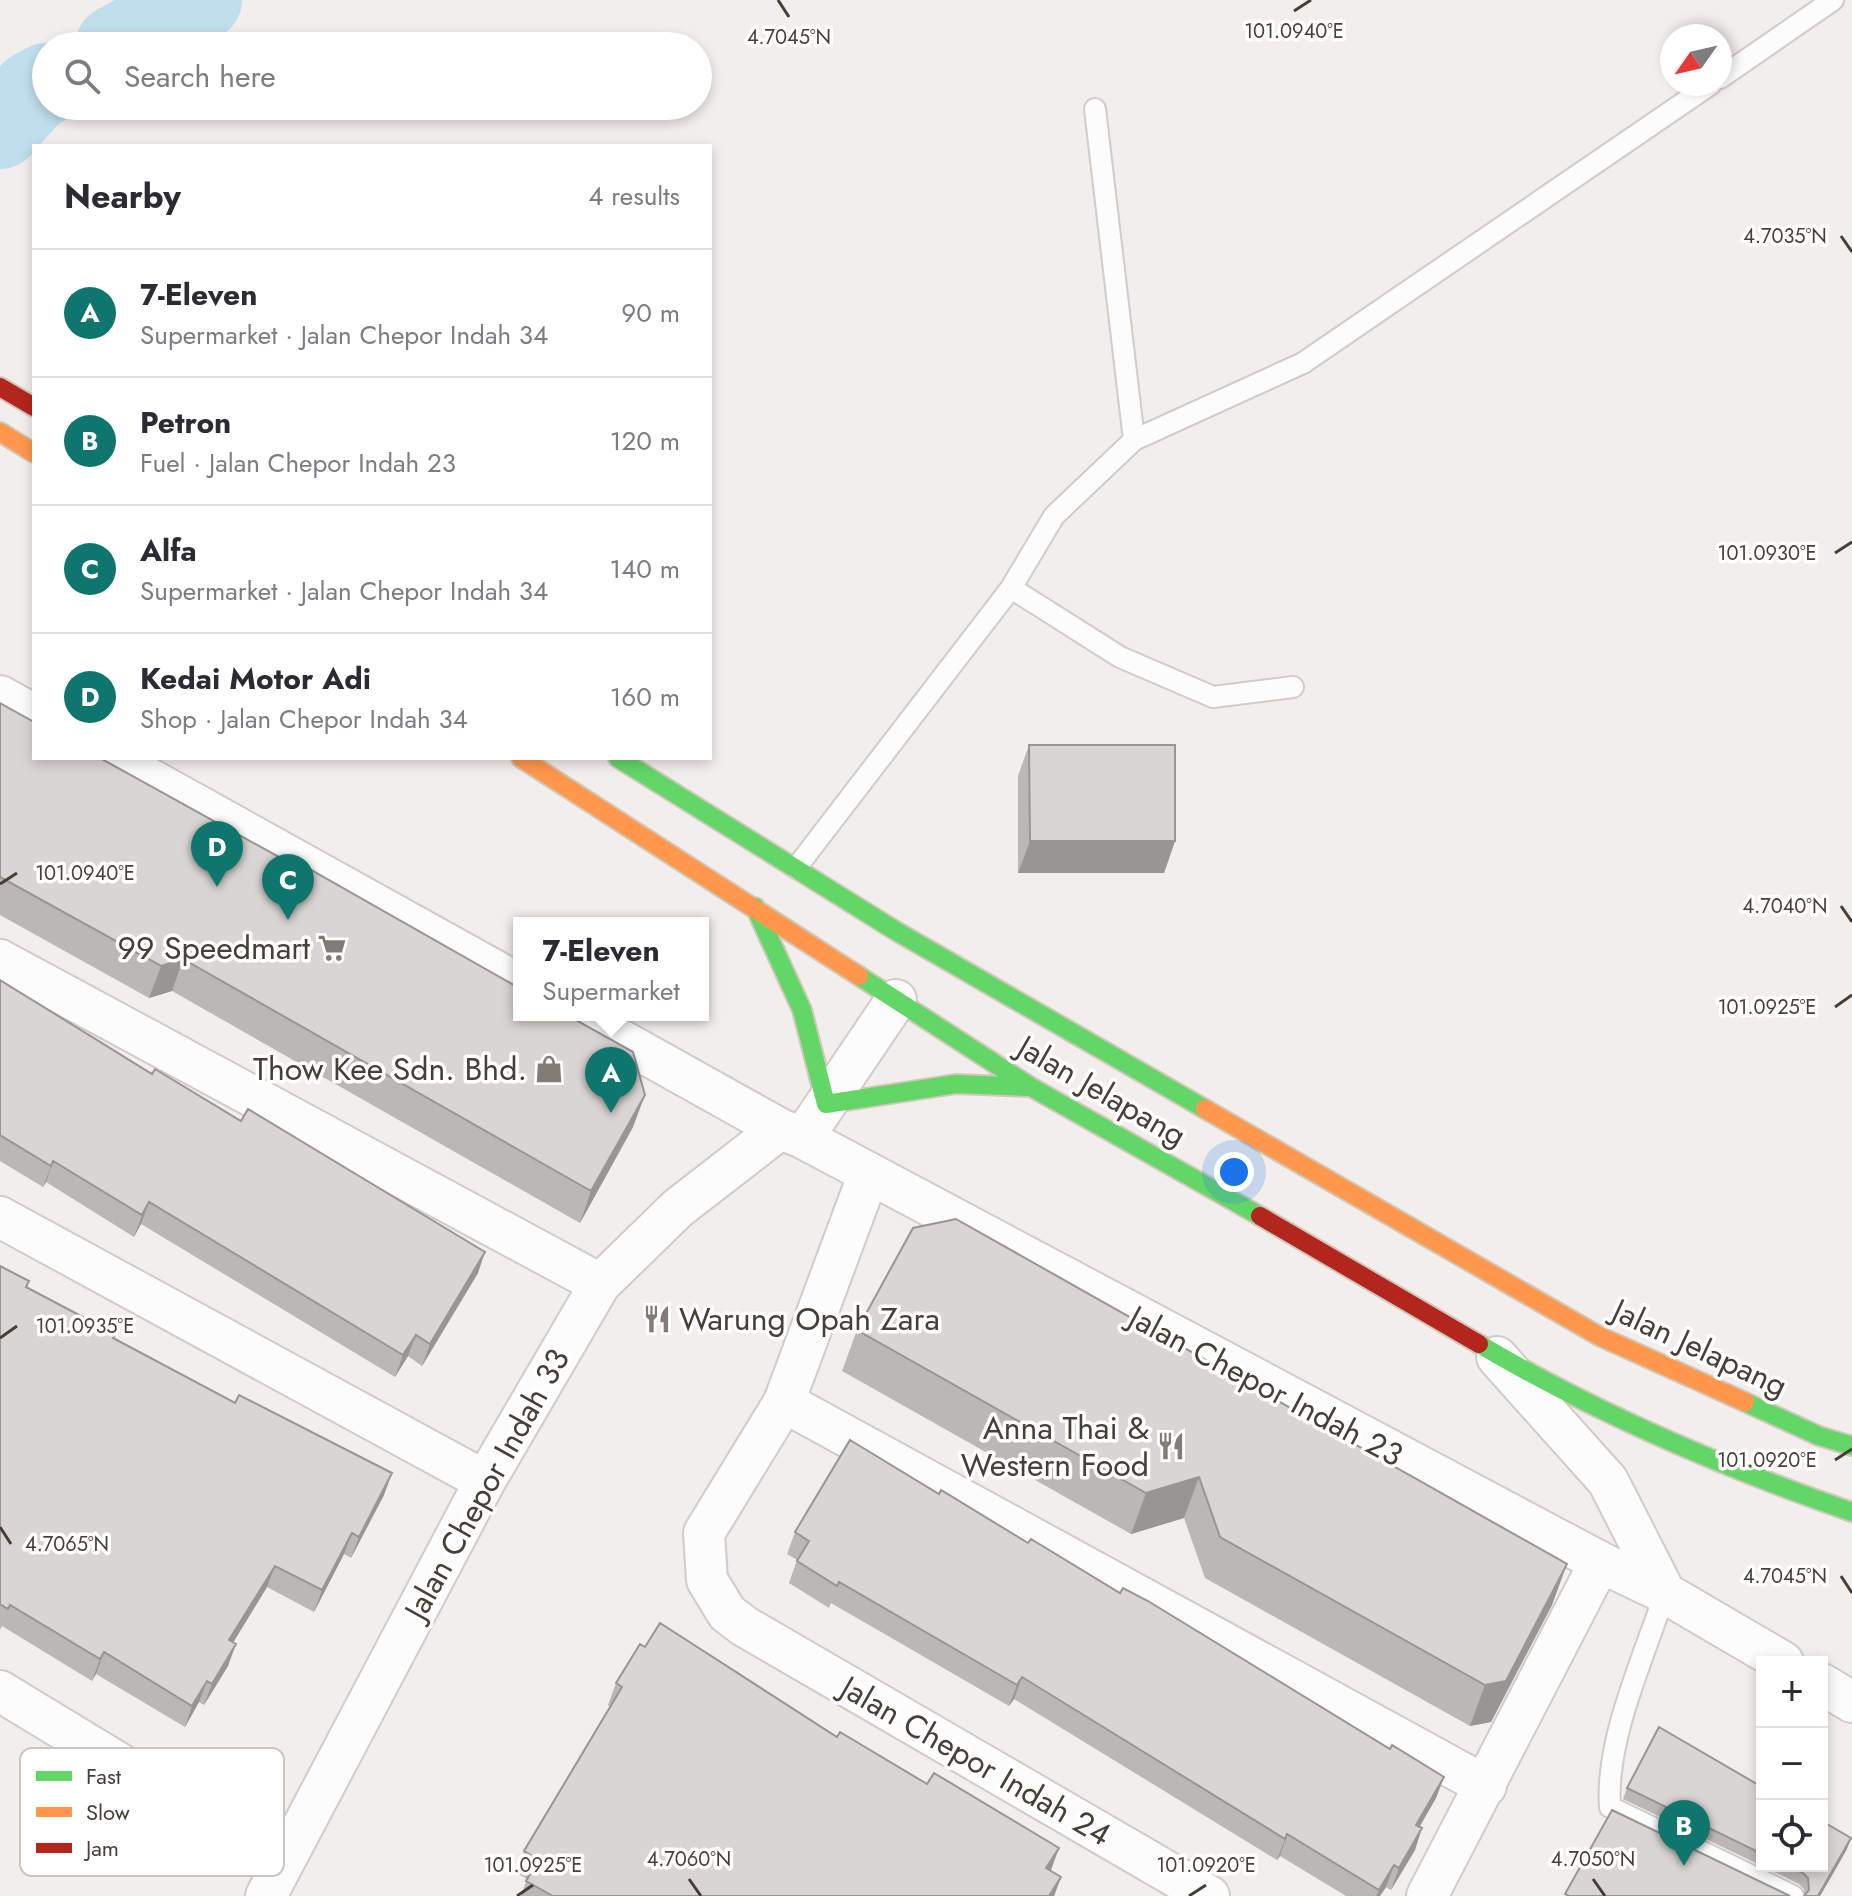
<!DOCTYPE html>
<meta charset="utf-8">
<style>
:root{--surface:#fff;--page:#f7f7f7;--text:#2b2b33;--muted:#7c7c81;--line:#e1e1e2;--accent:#0f766e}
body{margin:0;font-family:Jost,sans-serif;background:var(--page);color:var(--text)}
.controls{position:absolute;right:24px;bottom:24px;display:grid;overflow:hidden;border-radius:0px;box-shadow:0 4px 12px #0003}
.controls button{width:72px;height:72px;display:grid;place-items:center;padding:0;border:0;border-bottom:2px solid var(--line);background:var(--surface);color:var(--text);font:40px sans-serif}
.compass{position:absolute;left:1660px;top:24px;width:72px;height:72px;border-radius:50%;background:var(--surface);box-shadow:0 4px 12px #0003;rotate:236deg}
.you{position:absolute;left:1234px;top:1172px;width:28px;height:28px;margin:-20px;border:6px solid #fff;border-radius:50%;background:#1a73e8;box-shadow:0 0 0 12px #1a73e833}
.badge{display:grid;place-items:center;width:52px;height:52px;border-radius:50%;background:var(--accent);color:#fff;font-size:26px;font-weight:700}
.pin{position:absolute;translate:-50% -66px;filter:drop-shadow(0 2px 4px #0008)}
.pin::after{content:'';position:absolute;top:42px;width:28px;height:24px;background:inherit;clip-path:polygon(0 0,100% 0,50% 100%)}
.popup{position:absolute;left:513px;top:917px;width:196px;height:104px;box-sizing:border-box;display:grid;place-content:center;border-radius:0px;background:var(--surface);filter:drop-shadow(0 2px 6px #0005);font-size:26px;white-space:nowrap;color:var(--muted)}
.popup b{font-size:30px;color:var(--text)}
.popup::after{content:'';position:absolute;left:50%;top:100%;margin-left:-16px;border:16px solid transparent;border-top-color:var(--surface)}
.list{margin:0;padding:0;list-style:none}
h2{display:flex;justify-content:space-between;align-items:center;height:104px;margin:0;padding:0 32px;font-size:34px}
h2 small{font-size:26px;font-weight:400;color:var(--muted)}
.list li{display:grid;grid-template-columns:52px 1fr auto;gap:24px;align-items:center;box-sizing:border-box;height:128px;padding:0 32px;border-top:2px solid var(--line)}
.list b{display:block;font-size:30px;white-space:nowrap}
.list p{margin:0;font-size:26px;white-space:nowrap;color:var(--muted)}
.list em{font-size:26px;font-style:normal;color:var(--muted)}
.icon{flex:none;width:44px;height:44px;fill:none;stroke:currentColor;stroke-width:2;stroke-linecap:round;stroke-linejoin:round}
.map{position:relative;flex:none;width:1852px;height:1896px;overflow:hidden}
.search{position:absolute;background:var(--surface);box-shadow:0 4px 12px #0003;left:32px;top:32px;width:680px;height:88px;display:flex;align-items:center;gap:20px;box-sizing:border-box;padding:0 28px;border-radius:44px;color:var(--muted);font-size:30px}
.panel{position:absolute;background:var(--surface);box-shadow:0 4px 12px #0003;left:32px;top:144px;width:680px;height:616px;border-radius:0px}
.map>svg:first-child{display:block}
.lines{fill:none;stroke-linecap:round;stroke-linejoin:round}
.river{stroke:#bfdfec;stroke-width:82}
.lane-casing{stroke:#cfccc9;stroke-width:24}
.street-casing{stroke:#cfccc9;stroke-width:44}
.fast-casing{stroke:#d2c7ba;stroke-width:22}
.slow-casing{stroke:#d2c7ba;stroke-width:22}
.jam-casing{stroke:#d2c7ba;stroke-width:22}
.lane{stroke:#fdfcfc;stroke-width:20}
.street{stroke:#fdfcfc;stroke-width:40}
.fast{stroke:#63d668;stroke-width:18}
.slow{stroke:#ff974d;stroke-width:18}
.jam{stroke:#b3261e;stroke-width:18}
.wall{fill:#bbb7b5}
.shaded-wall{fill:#989593}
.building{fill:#d9d5d2;stroke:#989593;stroke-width:2}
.ticks{fill:none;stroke:#463f37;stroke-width:3}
.labels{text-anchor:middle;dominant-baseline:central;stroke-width:7;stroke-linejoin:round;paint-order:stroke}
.poi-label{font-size:32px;fill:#463f37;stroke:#fff;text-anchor:end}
.street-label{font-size:32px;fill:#463f37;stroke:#fff}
.key{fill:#fff;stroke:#c8c5c3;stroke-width:2}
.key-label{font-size:22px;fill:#463f37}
.ticks-label{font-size:20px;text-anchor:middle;fill:#463f37;stroke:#fff;stroke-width:7;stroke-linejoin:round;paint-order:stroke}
</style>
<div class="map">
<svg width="1852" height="1896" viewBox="0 0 1852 1896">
<rect width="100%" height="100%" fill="#f1eeeb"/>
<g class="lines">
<path class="river" d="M116,46L201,0
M0,128L33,91L46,84"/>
<defs>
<path id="lane" d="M1720,78L1833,0
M1095,109L1134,440
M1011,588L1120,657L1213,697L1293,687
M796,868L1011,588L1054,516L1134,440L1303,363L1711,84
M1665,1593C1644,1657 1605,1740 1610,1807L1793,1896"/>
<path id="street" d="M0,696L34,715
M112,758L519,984
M0,960L600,1284
M576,1015L780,1129L803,1138L1600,1562L1665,1593L1783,1662
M813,1123L896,1000
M868,1176L784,1402L704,1533L707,1580L727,1613L744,1626L1209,1896
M0,1217L485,1481
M1497,1357L1608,1481L1665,1593
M784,1402L1486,1786
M1822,1684L1852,1702
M0,1691L283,1863
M266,1896L485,1481L600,1284L678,1208L780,1129
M1427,1896L1600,1562"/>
<path id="fast" d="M618,758L896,931L1205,1109
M755,907L802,1010L826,1104L956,1084L1029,1087
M859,976L1031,1087L1260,1216
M1479,1344C1596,1413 1724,1468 1852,1512
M1745,1402L1819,1436L1852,1446"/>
<path id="slow" d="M0,432L34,453
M521,758L859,976
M1205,1109L1599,1336L1745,1402"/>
<path id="jam" d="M0,387L34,407
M1260,1216L1479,1344"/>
</defs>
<use href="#lane" class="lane-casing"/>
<use href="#street" class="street-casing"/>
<use href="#fast" class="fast-casing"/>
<use href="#slow" class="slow-casing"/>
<use href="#jam" class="jam-casing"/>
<use href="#lane" class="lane"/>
<use href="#street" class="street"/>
<use href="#fast" class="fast"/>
<use href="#slow" class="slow"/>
<use href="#jam" class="jam"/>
</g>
<path class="wall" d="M0,703L633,1127L580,1223L172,991L149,998L0,915Z
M1029,745L1175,841L1164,873H1018V776Z
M0,980L478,1273L422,1366L408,1356L395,1377L141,1224L134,1237L46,1182L43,1187L0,1161Z
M0,1266L29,1281L27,1287L384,1495L351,1558L344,1554L314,1612L267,1587L233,1643L228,1666L204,1705L199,1702L185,1727L96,1674L92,1681L2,1626L0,1630Z
M857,1330L1552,1605L1491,1722L1470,1726L1205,1578L1184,1518L1131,1534L842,1371Z
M939,1494L1120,1593L1390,1749L1444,1777L1436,1798L1419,1827L1415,1850L1391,1890L1386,1887L1380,1896H1346L1280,1856L1277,1860L1014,1699L1009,1706L831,1603L829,1608L789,1583L797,1560L787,1554L795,1532Z
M645,1647L837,1737L1061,1877L1054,1896H521L527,1879L517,1873L524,1851L610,1707L608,1705L616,1683Z
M1762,1787V1866H1822L1847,1849L1820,1896H1804V1889L1799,1884L1623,1799L1627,1788Z"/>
<path class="shaded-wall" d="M1030,841H1175L1164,873H1018Z
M183,959L172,991L149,998L161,966Z
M645,1095L633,1127L580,1223L591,1191Z
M53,1161L46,1182L43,1187L51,1166Z
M149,1202L141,1224L134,1237L142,1215Z
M485,1252L478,1273L422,1366L430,1344Z
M416,1335L408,1356L395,1377L403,1355Z
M392,1473L384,1495L351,1558L359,1537Z
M1199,1477L1184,1518L1131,1534L1146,1493Z
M352,1533L344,1554L314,1612L322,1590Z
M1567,1564L1552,1605L1491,1722L1470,1726L1485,1685Z
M275,1566L267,1587L221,1662L229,1640Z
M236,1644L228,1666L204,1705L212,1684Z
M104,1652L96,1674L92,1681L100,1659Z
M1022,1677L1014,1699L1009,1706L1017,1685Z
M207,1681L199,1702L185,1727L192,1706Z
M1444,1777L1436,1798L1408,1847L1416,1825Z
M1422,1828L1415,1850L1391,1890L1399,1868Z
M1287,1834L1280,1856L1277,1860L1285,1839Z
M1851,1838L1847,1849L1820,1896H1818Z
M1059,1848L1051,1870L1038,1890L1046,1868Z
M1394,1865L1386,1887L1380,1896H1376L1379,1890Z
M1061,1877L1054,1896H1049Z"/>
<path class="building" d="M0,703L34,722V758H100L288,862L290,858L519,988V1015H567L633,1052L645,1095L591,1191L183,959L161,966L0,877Z
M1029,745H1175V841H1030Z
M0,980L152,1074L155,1069L241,1121L248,1109L485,1252L430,1344L416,1335L403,1355L149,1202L142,1215L53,1161L51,1166L0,1135Z
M956,1219L1567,1564L1506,1681L1485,1685L1220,1537L1199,1477L1146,1493L857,1330L913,1228Z
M0,1266L29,1281L26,1287L115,1334L113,1338L235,1403L239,1395L392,1473L359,1537L352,1533L322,1590L275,1566L229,1640L236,1644L212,1684L207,1681L192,1706L104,1652L100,1659L10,1605L8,1609L0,1604Z
M850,1440L939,1494L941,1490L1028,1543L1031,1539L1120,1593L1123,1588L1148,1601L1390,1749L1392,1745L1444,1777L1416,1825L1422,1828L1399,1868L1394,1865L1379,1890L1287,1834L1285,1839L1022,1677L1017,1685L839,1582L837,1586L797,1561L809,1541L795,1532Z
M660,1623L837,1737L840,1732L927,1784L934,1773L1059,1848L1046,1868L1061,1877L1049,1896H553L526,1881L539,1860L524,1851L622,1687L616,1683L640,1644L645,1647Z
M1659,1727L1762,1787V1854L1627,1788Z
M1612,1810L1790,1896H1569L1565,1894Z
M1822,1821L1851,1838L1818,1896H1804L1809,1890L1808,1878L1803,1873L1788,1866H1822Z"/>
<path class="ticks" d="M778,0L789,17M1294,11L1311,0M1841,236L1852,252M1835,553L1852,542M0,884L17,873M1841,906L1852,922M1835,1007L1852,995M0,1338L17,1326M1835,1460L1852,1449M0,1527L11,1544M1841,1576L1852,1593M689,1879L701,1896M1593,1879L1605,1896M517,1896L533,1885M1189,1896L1206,1885"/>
<defs>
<symbol id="supermarket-bare" viewBox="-9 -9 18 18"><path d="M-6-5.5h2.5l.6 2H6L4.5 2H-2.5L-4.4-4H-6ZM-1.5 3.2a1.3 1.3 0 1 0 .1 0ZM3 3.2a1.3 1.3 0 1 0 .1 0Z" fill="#827c76" stroke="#fff" stroke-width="2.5" paint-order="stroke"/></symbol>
<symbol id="shop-bare" viewBox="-9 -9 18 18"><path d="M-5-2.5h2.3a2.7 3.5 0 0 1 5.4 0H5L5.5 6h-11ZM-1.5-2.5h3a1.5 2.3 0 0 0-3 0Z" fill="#827c76" stroke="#fff" stroke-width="2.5" paint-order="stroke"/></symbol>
<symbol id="restaurant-bare" viewBox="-9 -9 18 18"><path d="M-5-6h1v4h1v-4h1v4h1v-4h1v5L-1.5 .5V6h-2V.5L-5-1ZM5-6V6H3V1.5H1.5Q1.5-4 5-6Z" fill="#827c76" stroke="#fff" stroke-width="2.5" paint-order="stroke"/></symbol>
</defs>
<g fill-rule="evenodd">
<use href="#supermarket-bare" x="312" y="928" width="40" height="40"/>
<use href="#shop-bare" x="529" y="1049" width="40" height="40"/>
<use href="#restaurant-bare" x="637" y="1299" width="40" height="40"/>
<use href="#restaurant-bare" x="1151" y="1426" width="40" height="40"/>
</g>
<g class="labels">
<g class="poi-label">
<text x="310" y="948">99 Speedmart</text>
<text x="527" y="1069">Thow Kee Sdn. Bhd.</text>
<text x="679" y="1319" text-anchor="start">Warung Opah Zara</text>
<text x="1149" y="1428">Anna Thai &amp;<tspan x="1149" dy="37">Western Food</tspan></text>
</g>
<g class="street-label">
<text transform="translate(1102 1091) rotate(30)">Jalan Jelapang</text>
<text transform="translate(1700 1348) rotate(25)">Jalan Jelapang</text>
<text transform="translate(1266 1386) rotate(28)">Jalan Chepor Indah 23</text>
<text transform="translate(487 1484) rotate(-61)">Jalan Chepor Indah 33</text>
<text transform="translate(976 1761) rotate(30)">Jalan Chepor Indah 24</text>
</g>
</g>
<rect x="20" y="1748" width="264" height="128" rx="12" class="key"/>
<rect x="36" y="1771" width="36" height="10" fill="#63d668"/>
<rect x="36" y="1807" width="36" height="10" fill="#ff974d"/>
<rect x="36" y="1843" width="36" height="10" fill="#b3261e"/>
<g class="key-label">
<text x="86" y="1784">Fast</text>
<text x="86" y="1820">Slow</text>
<text x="86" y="1856">Jam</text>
</g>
<g class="ticks-label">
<text x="1294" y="38">101.0940°E</text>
<text x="789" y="44">4.7045°N</text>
<text x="1785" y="243">4.7035°N</text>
<text x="1767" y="560">101.0930°E</text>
<text x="85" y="880">101.0940°E</text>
<text x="1785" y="913">4.7040°N</text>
<text x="1767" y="1014">101.0925°E</text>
<text x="85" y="1333">101.0935°E</text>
<text x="1767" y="1467">101.0920°E</text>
<text x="67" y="1551">4.7065°N</text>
<text x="1785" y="1583">4.7045°N</text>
<text x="689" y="1866">4.7060°N</text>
<text x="1593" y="1866">4.7050°N</text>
<text x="533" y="1872">101.0925°E</text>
<text x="1206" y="1872">101.0920°E</text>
</g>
</svg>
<div class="controls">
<button>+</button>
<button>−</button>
<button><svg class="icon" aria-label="locate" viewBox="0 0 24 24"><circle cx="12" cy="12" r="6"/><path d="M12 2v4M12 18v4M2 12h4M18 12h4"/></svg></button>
</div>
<svg class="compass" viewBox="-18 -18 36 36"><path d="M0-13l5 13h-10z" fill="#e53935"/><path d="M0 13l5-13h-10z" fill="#7c7c81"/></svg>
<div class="you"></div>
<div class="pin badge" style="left:611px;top:1113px">A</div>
<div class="popup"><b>7-Eleven</b>Supermarket</div>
<div class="pin badge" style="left:1684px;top:1866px">B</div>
<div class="pin badge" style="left:288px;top:920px">C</div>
<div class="pin badge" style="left:217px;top:887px">D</div>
<div class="search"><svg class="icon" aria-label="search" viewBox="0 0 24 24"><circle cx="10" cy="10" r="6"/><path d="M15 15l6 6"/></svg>Search here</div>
<section class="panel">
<h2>Nearby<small>4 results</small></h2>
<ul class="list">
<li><span class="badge">A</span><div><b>7-Eleven</b><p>Supermarket · Jalan Chepor Indah 34</p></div><em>90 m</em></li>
<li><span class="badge">B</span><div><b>Petron</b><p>Fuel · Jalan Chepor Indah 23</p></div><em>120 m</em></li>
<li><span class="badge">C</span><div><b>Alfa</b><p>Supermarket · Jalan Chepor Indah 34</p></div><em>140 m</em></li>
<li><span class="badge">D</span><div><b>Kedai Motor Adi</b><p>Shop · Jalan Chepor Indah 34</p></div><em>160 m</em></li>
</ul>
</section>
</div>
